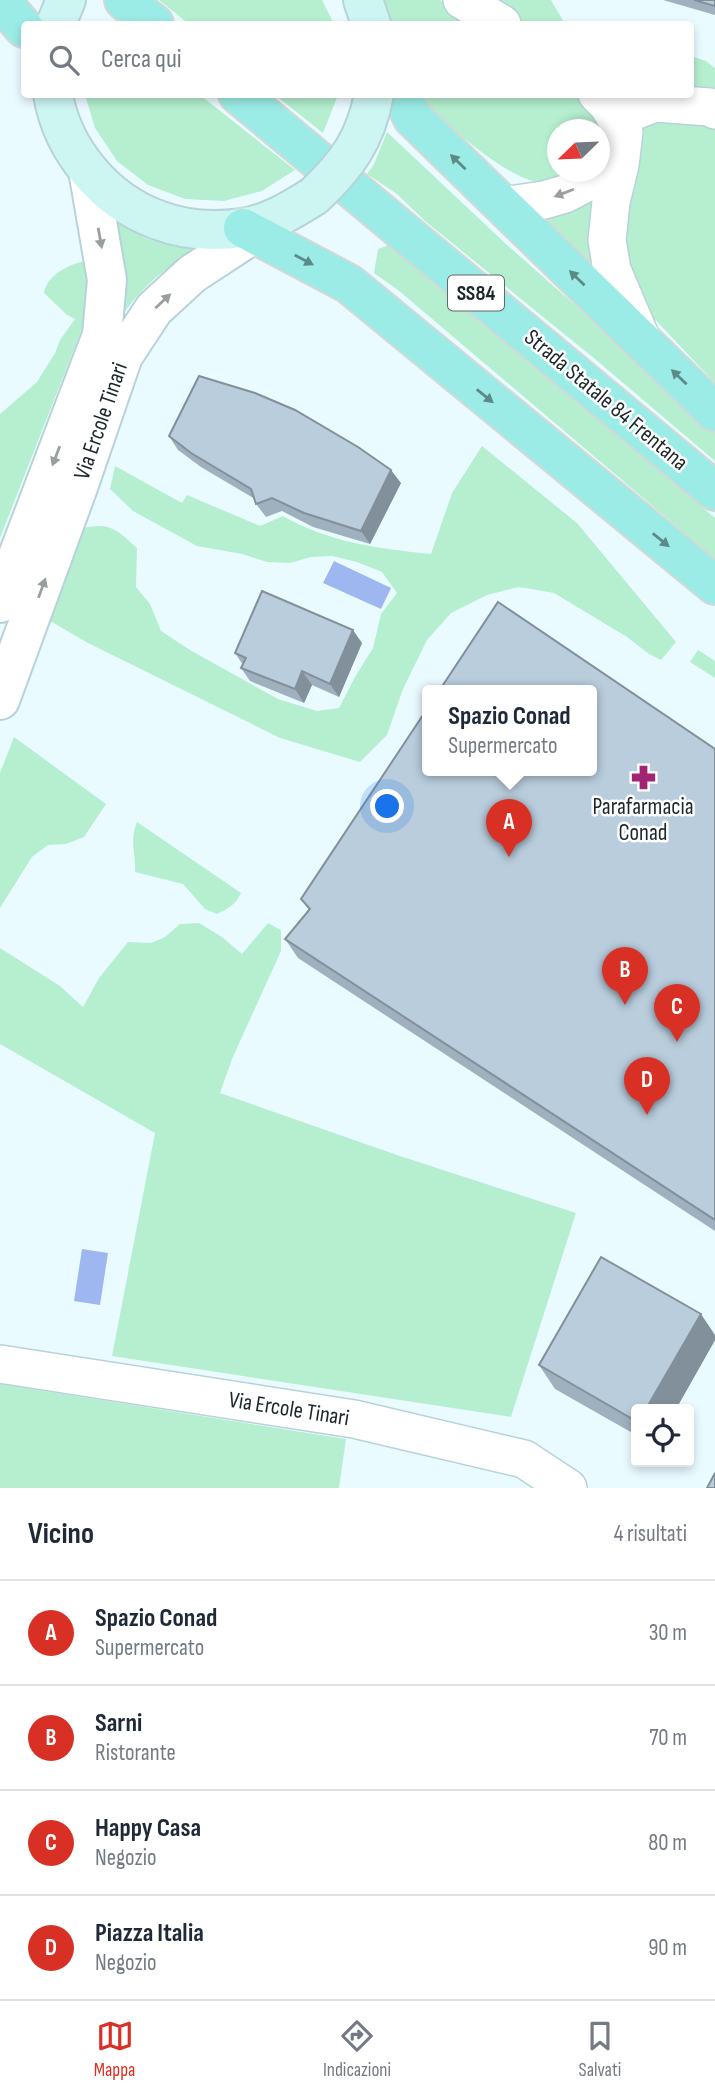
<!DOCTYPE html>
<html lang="it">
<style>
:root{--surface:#fff;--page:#f2f2f3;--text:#1f2937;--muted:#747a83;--line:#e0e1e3;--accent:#d93025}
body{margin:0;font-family:"Sofia Sans Condensed",sans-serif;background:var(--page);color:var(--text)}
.controls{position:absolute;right:21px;bottom:21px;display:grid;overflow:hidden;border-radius:7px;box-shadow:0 4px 10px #0003}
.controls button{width:63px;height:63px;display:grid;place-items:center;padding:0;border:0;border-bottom:2px solid var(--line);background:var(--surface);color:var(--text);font:35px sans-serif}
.compass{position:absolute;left:547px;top:119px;width:63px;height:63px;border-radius:50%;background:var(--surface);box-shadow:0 4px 10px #0003;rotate:247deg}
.you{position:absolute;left:388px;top:807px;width:24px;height:24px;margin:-18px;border:5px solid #fff;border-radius:50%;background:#1a73e8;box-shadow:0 0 0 10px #1a73e833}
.badge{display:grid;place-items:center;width:46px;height:46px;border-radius:50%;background:var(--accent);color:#fff;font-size:23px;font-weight:700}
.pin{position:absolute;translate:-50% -58px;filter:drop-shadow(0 2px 4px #0008)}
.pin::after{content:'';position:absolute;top:37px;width:24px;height:21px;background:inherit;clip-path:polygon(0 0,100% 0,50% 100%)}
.popup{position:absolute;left:422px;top:685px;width:175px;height:91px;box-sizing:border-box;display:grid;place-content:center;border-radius:7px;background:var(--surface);filter:drop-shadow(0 2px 5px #0005);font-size:23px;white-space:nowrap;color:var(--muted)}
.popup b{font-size:26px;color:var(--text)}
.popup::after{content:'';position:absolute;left:50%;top:100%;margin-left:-14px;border:14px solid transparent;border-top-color:var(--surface)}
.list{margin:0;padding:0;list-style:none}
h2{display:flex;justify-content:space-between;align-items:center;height:91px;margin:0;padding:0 28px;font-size:30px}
h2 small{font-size:23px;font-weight:400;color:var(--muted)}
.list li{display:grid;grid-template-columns:46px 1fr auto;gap:21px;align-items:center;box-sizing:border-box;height:105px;padding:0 28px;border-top:2px solid var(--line)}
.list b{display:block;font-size:26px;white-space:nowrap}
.list p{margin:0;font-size:23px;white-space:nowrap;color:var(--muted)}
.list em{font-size:23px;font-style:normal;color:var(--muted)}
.icon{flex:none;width:38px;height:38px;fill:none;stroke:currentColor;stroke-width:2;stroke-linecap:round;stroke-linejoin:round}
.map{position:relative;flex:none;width:715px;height:1488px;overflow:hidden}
.search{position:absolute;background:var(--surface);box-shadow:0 4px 10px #0003;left:21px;right:21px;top:21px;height:77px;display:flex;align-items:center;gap:18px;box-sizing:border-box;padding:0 24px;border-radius:7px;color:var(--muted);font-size:26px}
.sheet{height:511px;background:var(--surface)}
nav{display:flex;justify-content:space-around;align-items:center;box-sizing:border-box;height:98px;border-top:2px solid var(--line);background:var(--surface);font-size:19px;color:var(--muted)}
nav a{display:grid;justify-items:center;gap:4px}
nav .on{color:var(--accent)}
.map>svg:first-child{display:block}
.green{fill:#b5efcf}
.water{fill:#9fb7f0}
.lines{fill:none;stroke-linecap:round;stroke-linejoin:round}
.minor-casing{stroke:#b7d3da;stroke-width:40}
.tertiary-casing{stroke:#b7d3da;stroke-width:42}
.secondary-casing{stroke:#b7d3da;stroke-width:42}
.primary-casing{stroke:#d6d8d8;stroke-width:42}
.minor{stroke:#fff;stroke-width:37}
.tertiary{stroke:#fff;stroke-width:38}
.secondary{stroke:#cdf6f2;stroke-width:38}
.primary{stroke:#9bece6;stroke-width:38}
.secondary-bridge-casing{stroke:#b7d3da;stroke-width:42;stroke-linecap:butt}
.secondary-bridge{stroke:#cdf6f2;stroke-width:38}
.wall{fill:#9fb0be}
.shaded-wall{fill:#82909b}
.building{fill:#b9cddd;stroke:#82909b;stroke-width:2}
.oneway{fill:#5c8a88}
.oneway2{fill:#999e9f}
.labels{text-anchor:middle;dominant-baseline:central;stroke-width:5;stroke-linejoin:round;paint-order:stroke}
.shield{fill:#fff;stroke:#606869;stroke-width:2}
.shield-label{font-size:21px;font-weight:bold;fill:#1c2729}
.street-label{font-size:23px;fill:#1c2729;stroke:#fff}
.poi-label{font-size:23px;fill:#1c2729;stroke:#fff}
</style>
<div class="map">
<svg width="715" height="1488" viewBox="0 0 715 1488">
<rect width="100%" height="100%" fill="#eafbff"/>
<path class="green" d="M159,0H322L334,24H189Z
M378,0H440L483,24H389Z
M477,0H551L565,24H516Z
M691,56L706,61L715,68V109L690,94Z
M85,95H200L295,170L262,191L224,201L185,199L148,185L117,161L95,128Z
M275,95H338L323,133Z
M415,95H579C591,111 606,124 600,145V130H558V172H575C565,175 554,181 544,182C513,186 442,119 417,99Z
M631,120L715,122V383L630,293L617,221Z
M387,132L506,244L715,429V461L595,359L425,221L397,194L367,174L374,164Z
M594,191L600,277L525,212Z
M119,224L148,239L197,249C186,257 174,263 164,271C143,287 128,305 115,327L114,226Z
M389,245L495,330L715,518V559L398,290L374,273L378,249Z
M93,260L85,321L0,538V414L37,382L55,353L60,340L75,319L67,315L44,293C47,273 75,261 93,260Z
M482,446L577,523L676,642L661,660L649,654L627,637L554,593L519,587L487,595L451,613L427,640L403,689L387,735L360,762L280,738L86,642L47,619L82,528C111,522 116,529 137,548L136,587L150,604L161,631L190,650L278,699L317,711L339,708L355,677L373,648L381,614L397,593L382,572L357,562L332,556L311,557L290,563L267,562L242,554L197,546L133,511L110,489L115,466L182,503L187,495L260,526L283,516C328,542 380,549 431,554L452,493Z
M698,650L715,661V678L690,662Z
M14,737L106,804L84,837L66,844L48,845L32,857L0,908V773Z
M137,822L241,893C236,904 228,909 217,914L205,909L183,884L135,872C136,852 129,842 137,822Z
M199,923L222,937L242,954L268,923L281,930V951L232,1059L220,1093L400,1156L576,1213L511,1417L112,1356L155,1133L0,1044V948L60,986L83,1007L99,978L128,942L151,943L165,937L180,924Z
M0,1384L346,1439L339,1488H0Z"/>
<path class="water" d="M334,561L391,588L381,609L323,583Z
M82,1249L108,1253L100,1305L74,1301Z"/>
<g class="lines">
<defs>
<path id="minor" d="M462,0L502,24
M597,94L608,105L624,132L620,165L611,202L607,240L612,270L641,338
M616,118L655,103L709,107L715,110
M503,206L544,200L565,194L620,165
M0,1364L354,1419L524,1459L568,1488"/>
<path id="tertiary" d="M0,603L102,335L107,280L88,170
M0,700L78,487L123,356L154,309L192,274L276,219"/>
<path id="secondary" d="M363,0L371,24
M56,24L66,0
M53,94C62,150 105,201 158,220C184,230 214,232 242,228C269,224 292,210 314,196"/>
<path id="primary" d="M0,0L24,28
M124,0L154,24
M238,94L715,491
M401,94L413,118L715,412
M243,228L349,284L715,585"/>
</defs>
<use href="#minor" class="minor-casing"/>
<use href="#tertiary" class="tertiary-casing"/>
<use href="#secondary" class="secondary-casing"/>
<use href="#primary" class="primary-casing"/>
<use href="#minor" class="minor"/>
<use href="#tertiary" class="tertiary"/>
<use href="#secondary" class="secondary"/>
<use href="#primary" class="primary"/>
<defs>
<path id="secondary-bridge" d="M314,196C347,165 366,139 374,94"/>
</defs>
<use href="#secondary-bridge" class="secondary-bridge-casing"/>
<use href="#secondary-bridge" class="secondary-bridge"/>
</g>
<path class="wall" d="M663,0H715V15Z
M169,436L401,483L370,544L313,527L282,511L266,517L256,504L255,499L201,467L178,450Z
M362,643L339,697L312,685L304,703L250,681L241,668L243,665L235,653Z
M715,749V1231L298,958L285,939L309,910L301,899Z
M715,1335V1340L676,1409H636V1435L555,1389L539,1365Z"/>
<path class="shaded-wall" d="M391,470L401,483L370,544L361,531Z
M353,630L362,643L339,697L330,684Z
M302,671L312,685L304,703L295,689Z
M701,1314L715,1335V1340L676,1409H646Z"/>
<path class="building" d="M694,0H715V6Z
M199,376L255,393L295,410L358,447L391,470L361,531L304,513L272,498L256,504L251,489L191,453L169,436Z
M262,591L353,630L330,684L302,671L295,689L241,668L246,658L235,653Z
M498,602L715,749V1220L285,939L310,909L301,899L427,709V771H591V691H439Z
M601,1257L701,1314L646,1409H636V1421L539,1365Z
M715,1473V1488H707Z"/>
<defs><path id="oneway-solid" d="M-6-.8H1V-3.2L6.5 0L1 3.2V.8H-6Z" transform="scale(1.75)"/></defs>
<g class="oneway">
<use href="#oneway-solid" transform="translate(458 162) rotate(-136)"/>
<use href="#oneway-solid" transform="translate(304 260) rotate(28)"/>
<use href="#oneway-solid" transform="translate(577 278) rotate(-136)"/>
<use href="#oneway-solid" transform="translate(679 377) rotate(-136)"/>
<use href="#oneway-solid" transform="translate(485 396) rotate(39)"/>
<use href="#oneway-solid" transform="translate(661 540) rotate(39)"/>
</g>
<g class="oneway2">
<use href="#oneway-solid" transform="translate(564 193) rotate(159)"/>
<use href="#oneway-solid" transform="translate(100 238) rotate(80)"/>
<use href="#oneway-solid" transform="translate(163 301) rotate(-43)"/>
<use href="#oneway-solid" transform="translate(56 456) rotate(111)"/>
<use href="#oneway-solid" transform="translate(42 588) rotate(-70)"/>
</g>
<defs>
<symbol id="pharmacy-bare" viewBox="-9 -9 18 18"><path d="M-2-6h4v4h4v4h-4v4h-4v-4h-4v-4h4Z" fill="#a32373" stroke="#fff" stroke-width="2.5" paint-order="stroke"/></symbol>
</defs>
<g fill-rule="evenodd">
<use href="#pharmacy-bare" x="626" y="760" width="35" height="35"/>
</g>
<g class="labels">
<rect class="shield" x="448" y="275.5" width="56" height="35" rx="5"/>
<g class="shield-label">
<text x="476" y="293">SS84</text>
</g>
<g class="street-label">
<text transform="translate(606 400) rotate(40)">Strada Statale 84 Frentana</text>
<text transform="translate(101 421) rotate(-71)">Via Ercole Tinari</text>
<text transform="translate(289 1409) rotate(9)">Via Ercole Tinari</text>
</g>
<g class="poi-label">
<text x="643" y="807">Parafarmacia<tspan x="643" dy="26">Conad</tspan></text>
</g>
</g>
</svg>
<div class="controls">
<button><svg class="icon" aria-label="locate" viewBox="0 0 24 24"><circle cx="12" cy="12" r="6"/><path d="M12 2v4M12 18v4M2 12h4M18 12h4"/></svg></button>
</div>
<svg class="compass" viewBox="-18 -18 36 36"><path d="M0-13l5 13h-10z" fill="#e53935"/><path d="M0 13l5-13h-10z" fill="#747a83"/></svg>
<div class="you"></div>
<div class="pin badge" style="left:509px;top:857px">A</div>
<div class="popup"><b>Spazio Conad</b>Supermercato</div>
<div class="pin badge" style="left:625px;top:1005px">B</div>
<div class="pin badge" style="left:677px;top:1042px">C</div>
<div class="pin badge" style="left:647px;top:1115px">D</div>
<div class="search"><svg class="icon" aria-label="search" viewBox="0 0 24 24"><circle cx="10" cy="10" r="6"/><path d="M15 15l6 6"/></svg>Cerca qui</div>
</div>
<section class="sheet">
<h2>Vicino<small>4 risultati</small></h2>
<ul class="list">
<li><span class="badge">A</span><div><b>Spazio Conad</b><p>Supermercato</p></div><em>30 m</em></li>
<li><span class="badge">B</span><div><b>Sarni</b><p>Ristorante</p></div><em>70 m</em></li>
<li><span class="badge">C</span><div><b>Happy Casa</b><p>Negozio</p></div><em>80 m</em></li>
<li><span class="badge">D</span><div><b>Piazza Italia</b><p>Negozio</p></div><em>90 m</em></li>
</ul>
</section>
<nav>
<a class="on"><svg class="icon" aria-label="map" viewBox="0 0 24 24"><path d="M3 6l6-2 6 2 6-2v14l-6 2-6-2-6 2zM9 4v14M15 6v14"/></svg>Mappa</a>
<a><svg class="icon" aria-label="directions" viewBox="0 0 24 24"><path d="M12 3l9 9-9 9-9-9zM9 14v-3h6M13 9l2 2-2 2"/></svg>Indicazioni</a>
<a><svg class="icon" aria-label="saved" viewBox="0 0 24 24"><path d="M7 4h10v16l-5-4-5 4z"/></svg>Salvati</a>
</nav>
